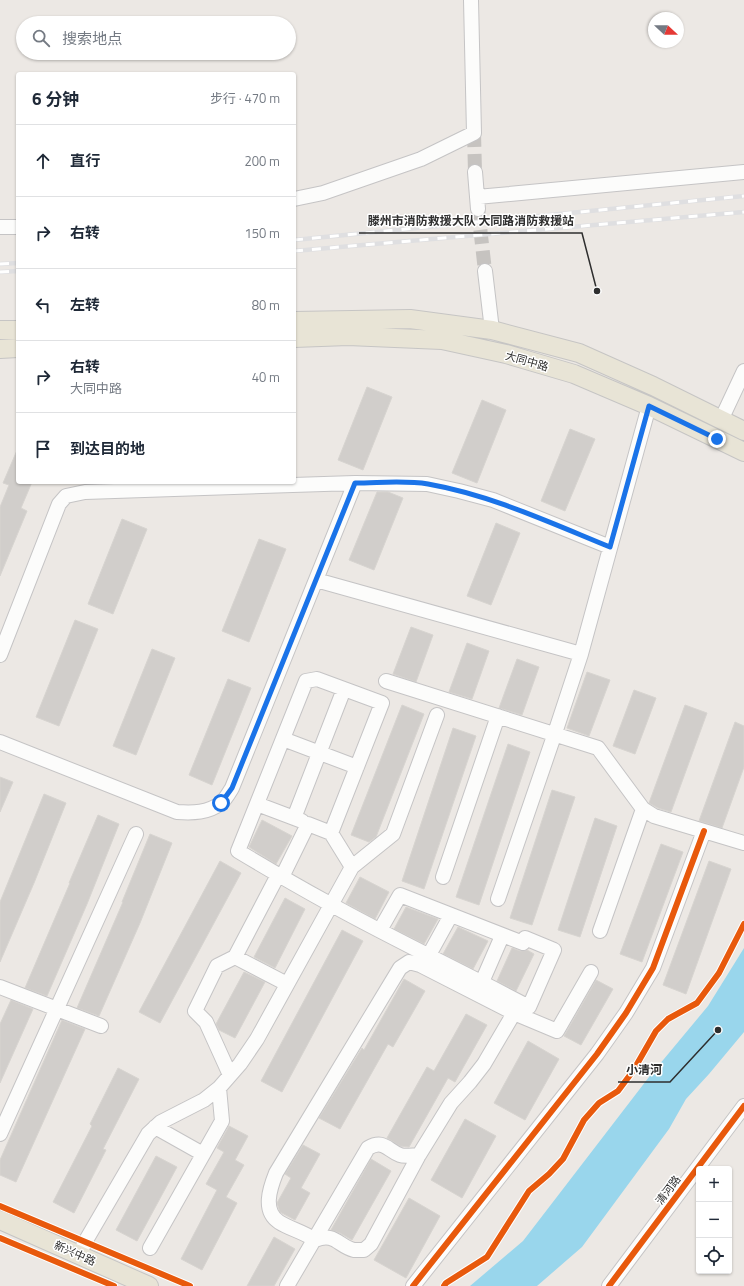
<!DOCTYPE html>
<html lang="zh">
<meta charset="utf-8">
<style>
:root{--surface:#fff;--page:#f2f2f3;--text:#1f2937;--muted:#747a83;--line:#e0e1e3}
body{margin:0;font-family:"Titillium Web","Noto Sans SC",sans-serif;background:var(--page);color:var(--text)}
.controls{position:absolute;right:12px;bottom:12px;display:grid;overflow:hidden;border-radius:4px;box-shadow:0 1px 3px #0004}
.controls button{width:36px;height:36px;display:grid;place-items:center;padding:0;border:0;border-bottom:1px solid var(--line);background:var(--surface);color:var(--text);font:20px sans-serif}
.compass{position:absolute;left:648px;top:12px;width:36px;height:36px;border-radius:50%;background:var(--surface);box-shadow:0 1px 3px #0004;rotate:112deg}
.stop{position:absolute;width:12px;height:12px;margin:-9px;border:3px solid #1a73e8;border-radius:50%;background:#fff}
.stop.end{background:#1a73e8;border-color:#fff;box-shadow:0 1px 4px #0008}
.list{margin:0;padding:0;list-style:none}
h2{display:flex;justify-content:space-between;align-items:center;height:52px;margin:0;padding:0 16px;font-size:17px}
h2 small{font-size:13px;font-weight:400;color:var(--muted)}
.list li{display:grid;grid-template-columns:26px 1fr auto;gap:12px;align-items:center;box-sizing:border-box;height:72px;padding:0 16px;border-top:1px solid var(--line)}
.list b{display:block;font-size:15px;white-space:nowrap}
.list p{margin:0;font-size:13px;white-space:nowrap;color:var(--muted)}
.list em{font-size:13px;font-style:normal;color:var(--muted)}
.icon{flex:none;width:22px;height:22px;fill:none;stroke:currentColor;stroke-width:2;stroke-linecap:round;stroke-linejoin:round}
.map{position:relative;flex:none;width:744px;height:1286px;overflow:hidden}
.search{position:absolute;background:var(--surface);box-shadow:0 1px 3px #0004;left:16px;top:16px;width:280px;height:44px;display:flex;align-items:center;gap:10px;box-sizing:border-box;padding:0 14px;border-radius:22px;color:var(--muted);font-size:15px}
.panel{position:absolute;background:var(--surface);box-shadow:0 1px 3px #0004;left:16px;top:72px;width:280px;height:412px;border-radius:4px}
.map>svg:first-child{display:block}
.water{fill:#99d6ec}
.building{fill:#d1cecb;stroke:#d7d4d0}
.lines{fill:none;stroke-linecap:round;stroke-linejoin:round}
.minor-tunnel{stroke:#c6c3c0;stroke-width:14;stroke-dasharray:14 7;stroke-linecap:butt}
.minor-casing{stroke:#c5c4c5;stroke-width:16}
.major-casing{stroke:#c6c5c4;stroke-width:20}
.minor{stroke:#fcfcfb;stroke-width:14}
.major{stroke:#e8e4d6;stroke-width:18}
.rail-casing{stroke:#dfdfe1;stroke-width:4.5}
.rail{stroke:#fff;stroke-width:3;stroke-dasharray:9;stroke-linecap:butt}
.cycleway-casing{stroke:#fff;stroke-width:8}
.cycleway{stroke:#e8590c;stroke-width:6}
.route{stroke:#1a73e8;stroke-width:5}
.labels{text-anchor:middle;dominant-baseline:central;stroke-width:3;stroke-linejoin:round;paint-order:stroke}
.street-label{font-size:11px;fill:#2e2e2e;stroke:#fff}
.leader{fill:none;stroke:#2e2e2e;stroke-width:1.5}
.callout-dot{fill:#2e2e2e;stroke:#fff;stroke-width:1.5}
.callout-label{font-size:12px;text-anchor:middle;font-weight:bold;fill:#2e2e2e;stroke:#fff;stroke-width:3;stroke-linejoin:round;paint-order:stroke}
</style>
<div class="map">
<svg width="744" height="1286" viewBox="0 0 744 1286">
<rect width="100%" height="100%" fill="#ece8e4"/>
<path class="water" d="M744,948V1032L709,1074L686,1099L669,1129L582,1247L537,1286H470L523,1241L649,1077L708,1006Z"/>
<path class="building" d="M367,387L392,397L363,470L338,460Z
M482,400L506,410L477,483L452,473Z
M570,429L595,439L565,511L541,501Z
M18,448V482H32L21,508L27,511L0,576V507L9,485L3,483Z
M377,492H388L403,498L374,570L349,560Z
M122,519L147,529L113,614L88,604Z
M496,523L520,533L491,605L467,596Z
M259,539L286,549L249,642L222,631Z
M75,620L98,629L59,726L36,717Z
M411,627L433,635L416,682L393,674Z
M467,643L489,651L472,699L449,692Z
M152,649L175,658L136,755L113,746Z
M517,659L539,667L522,715L499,708Z
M587,672L610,680L589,736L567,728Z
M228,679L251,688L212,785L189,775Z
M634,690L656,698L635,754L613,746Z
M402,705L424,714L376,837L369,842L351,835Z
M685,705L707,713L671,812L658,808L649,803Z
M735,722L744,726V767L722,828L699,821Z
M453,728L476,736L424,889L402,881Z
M508,744L530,752L479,905L456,897Z
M0,777L13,782L0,812Z
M552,790L575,797L532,925L510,918Z
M44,794L66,803L34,883L0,962V902Z
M98,815L119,824L87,904L47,996L25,988L70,883H69Z
M595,818L617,826L580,937L558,930Z
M262,820L292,836L276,864L249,847Z
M150,834L172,843L140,923L99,1016L77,1008L123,902H122Z
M661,844L683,852L642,962L620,954Z
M220,861L241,873L160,1023L139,1012Z
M709,861L731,869L686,994L663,985Z
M360,877L389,892L375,919L346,903Z
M285,898L305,909L275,968L254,957Z
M406,907L438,919L424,944L394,929Z
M458,927L488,941L473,969L443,954Z
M342,930L363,941L282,1092L261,1081Z
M512,948L520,951L527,950L534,954L516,991L497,981Z
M244,972L265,982L235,1038L219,1030L216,1024Z
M404,979L425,991L393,1047L388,1044L340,1129L319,1118L362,1048L364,1050Z
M596,980L613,989L581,1045L564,1036Z
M11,1000L33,1009L0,1083V1024Z
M466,1014L487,1025L455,1082L448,1078L409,1147L400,1146L387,1138L427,1067L434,1071Z
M62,1020L85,1029L16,1182L0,1175V1160Z
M528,1041L559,1059L525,1120L494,1103Z
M118,1068L139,1079L103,1149L106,1150L74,1213L53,1202L92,1126L90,1124Z
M465,1119L496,1136L462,1198L431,1180Z
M229,1126L248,1136L235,1160L244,1165L226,1197L237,1203L202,1270L181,1259L217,1190L206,1184L224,1152L217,1148Z
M303,1145L320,1154L301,1188L310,1193L295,1220L280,1212L277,1203L291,1178L285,1174Z
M156,1156L177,1167L137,1241L116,1230Z
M371,1159L391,1171L352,1240L340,1233L331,1230Z
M409,1198L440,1216L406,1278L374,1260Z
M274,1237L295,1249L274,1286H247Z"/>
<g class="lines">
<path class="minor-tunnel" d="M474,133L475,172
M478,209L485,271"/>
<defs>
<path id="minor" d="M475,172L478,209
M477,197L744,172
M294,199L323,193L421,159L474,133L471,0
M0,227H18
M485,271L492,330
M721,420L744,371
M316,580L581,654
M0,655L59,504L66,496L85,492L355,483L427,484L459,491L493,500L610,547
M386,681L598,748L643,809L654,816L744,843
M283,739L357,767
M0,742L177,812C193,813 208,813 221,803C225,800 229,793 232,788L355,483
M257,804L302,821
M294,818L344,689
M331,833L382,703L317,679L306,681L238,851C268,869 299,887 330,904C395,940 463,972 529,1007L554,950L525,938L523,943L400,895L380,930
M282,877L308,824L331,833L352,867
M443,877L498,716
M498,899L555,733L581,654L649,406
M600,931L643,809
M429,955L451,915
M235,957L287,984
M482,982L502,936
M0,987L101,1026
M514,1013L557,1031L591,972
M230,1075L206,1022L195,1011L217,966L235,957L278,875
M155,1127L203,1154
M0,1134L136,834
M315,1240C335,1232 338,1246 354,1250C357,1250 361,1250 364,1250L371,1244L419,1155
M150,1248L222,1121L219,1088
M79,1255L85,1242L148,1134L161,1122L204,1100L219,1088L240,1064L257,1039L352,867L393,834L437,715
M287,1286L368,1148C384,1139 387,1150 400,1155C405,1157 414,1155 419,1155L451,1103L470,1082L484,1064L514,1013L420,965L409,962L400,968L276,1173C270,1188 262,1211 279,1222C290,1229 304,1232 315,1240
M413,1286L597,1054L626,1013L653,968L704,831
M609,1286L744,1106"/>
<path id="major" d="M294,321L410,319L492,330L579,353L653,386L744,431
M0,330H18
M294,338L348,336L442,340L506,354L574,374L649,406L744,452
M0,349L18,348
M0,1220L149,1286"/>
</defs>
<use href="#minor" class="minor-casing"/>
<use href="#major" class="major-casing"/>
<use href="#minor" class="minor"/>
<use href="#major" class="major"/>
<defs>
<path id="rail" d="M294,240L744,196
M294,251L744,212
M0,264L18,263
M0,272L18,271"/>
</defs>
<use href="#rail" class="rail-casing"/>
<use href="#rail" class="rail"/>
<defs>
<path id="cycleway" d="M0,1206L190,1286
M0,1238L114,1286
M413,1286L597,1054L626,1013L653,968L704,831
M444,1286L446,1283L487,1257L529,1191L549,1174L563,1159L584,1120L599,1103L618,1091L633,1071L656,1031L668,1019L697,1003L719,973L744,924
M609,1286L744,1106"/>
</defs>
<use href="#cycleway" class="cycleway-casing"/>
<use href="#cycleway" class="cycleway"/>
</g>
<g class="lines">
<path class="route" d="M221,803L232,788L355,483C379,483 404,480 428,484C491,495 551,523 610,547L649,406L717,439"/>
</g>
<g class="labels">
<g class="street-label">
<text transform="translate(527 361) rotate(16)">大同中路</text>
<text transform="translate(668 1190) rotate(-53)">清河路</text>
<text transform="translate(75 1253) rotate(24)">新兴中路</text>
</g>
</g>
<path class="leader" d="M597 291L582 233H359M718 1030L670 1082H618"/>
<g class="callout-dot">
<circle cx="597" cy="291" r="4"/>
<circle cx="718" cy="1030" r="4"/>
</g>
<g class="callout-label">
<text x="471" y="225">滕州市消防救援大队 大同路消防救援站</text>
<text x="644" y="1074">小清河</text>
</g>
</svg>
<div class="controls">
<button>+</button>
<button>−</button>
<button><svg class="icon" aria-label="locate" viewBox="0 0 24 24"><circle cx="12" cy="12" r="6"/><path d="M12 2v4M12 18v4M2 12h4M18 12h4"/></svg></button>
</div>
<svg class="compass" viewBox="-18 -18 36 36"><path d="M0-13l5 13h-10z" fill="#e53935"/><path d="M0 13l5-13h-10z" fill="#747a83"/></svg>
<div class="stop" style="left:221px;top:803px"></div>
<div class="stop end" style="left:717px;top:439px"></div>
<div class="search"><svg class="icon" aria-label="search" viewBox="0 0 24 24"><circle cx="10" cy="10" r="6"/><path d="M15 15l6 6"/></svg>搜索地点</div>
<section class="panel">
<h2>6 分钟<small>步行 · 470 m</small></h2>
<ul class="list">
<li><svg class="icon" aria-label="ahead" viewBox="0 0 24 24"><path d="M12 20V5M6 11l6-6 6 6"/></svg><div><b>直行</b></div><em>200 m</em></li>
<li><svg class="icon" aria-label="right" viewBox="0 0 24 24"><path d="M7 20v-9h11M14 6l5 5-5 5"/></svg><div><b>右转</b></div><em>150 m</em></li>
<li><svg class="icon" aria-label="left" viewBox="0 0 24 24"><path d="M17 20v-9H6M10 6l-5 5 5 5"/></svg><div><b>左转</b></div><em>80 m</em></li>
<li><svg class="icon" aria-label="right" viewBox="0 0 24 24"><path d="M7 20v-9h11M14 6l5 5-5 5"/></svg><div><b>右转</b><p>大同中路</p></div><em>40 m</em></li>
<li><svg class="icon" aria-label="arrive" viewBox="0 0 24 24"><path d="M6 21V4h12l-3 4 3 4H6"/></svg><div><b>到达目的地</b></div></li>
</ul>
</section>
</div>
